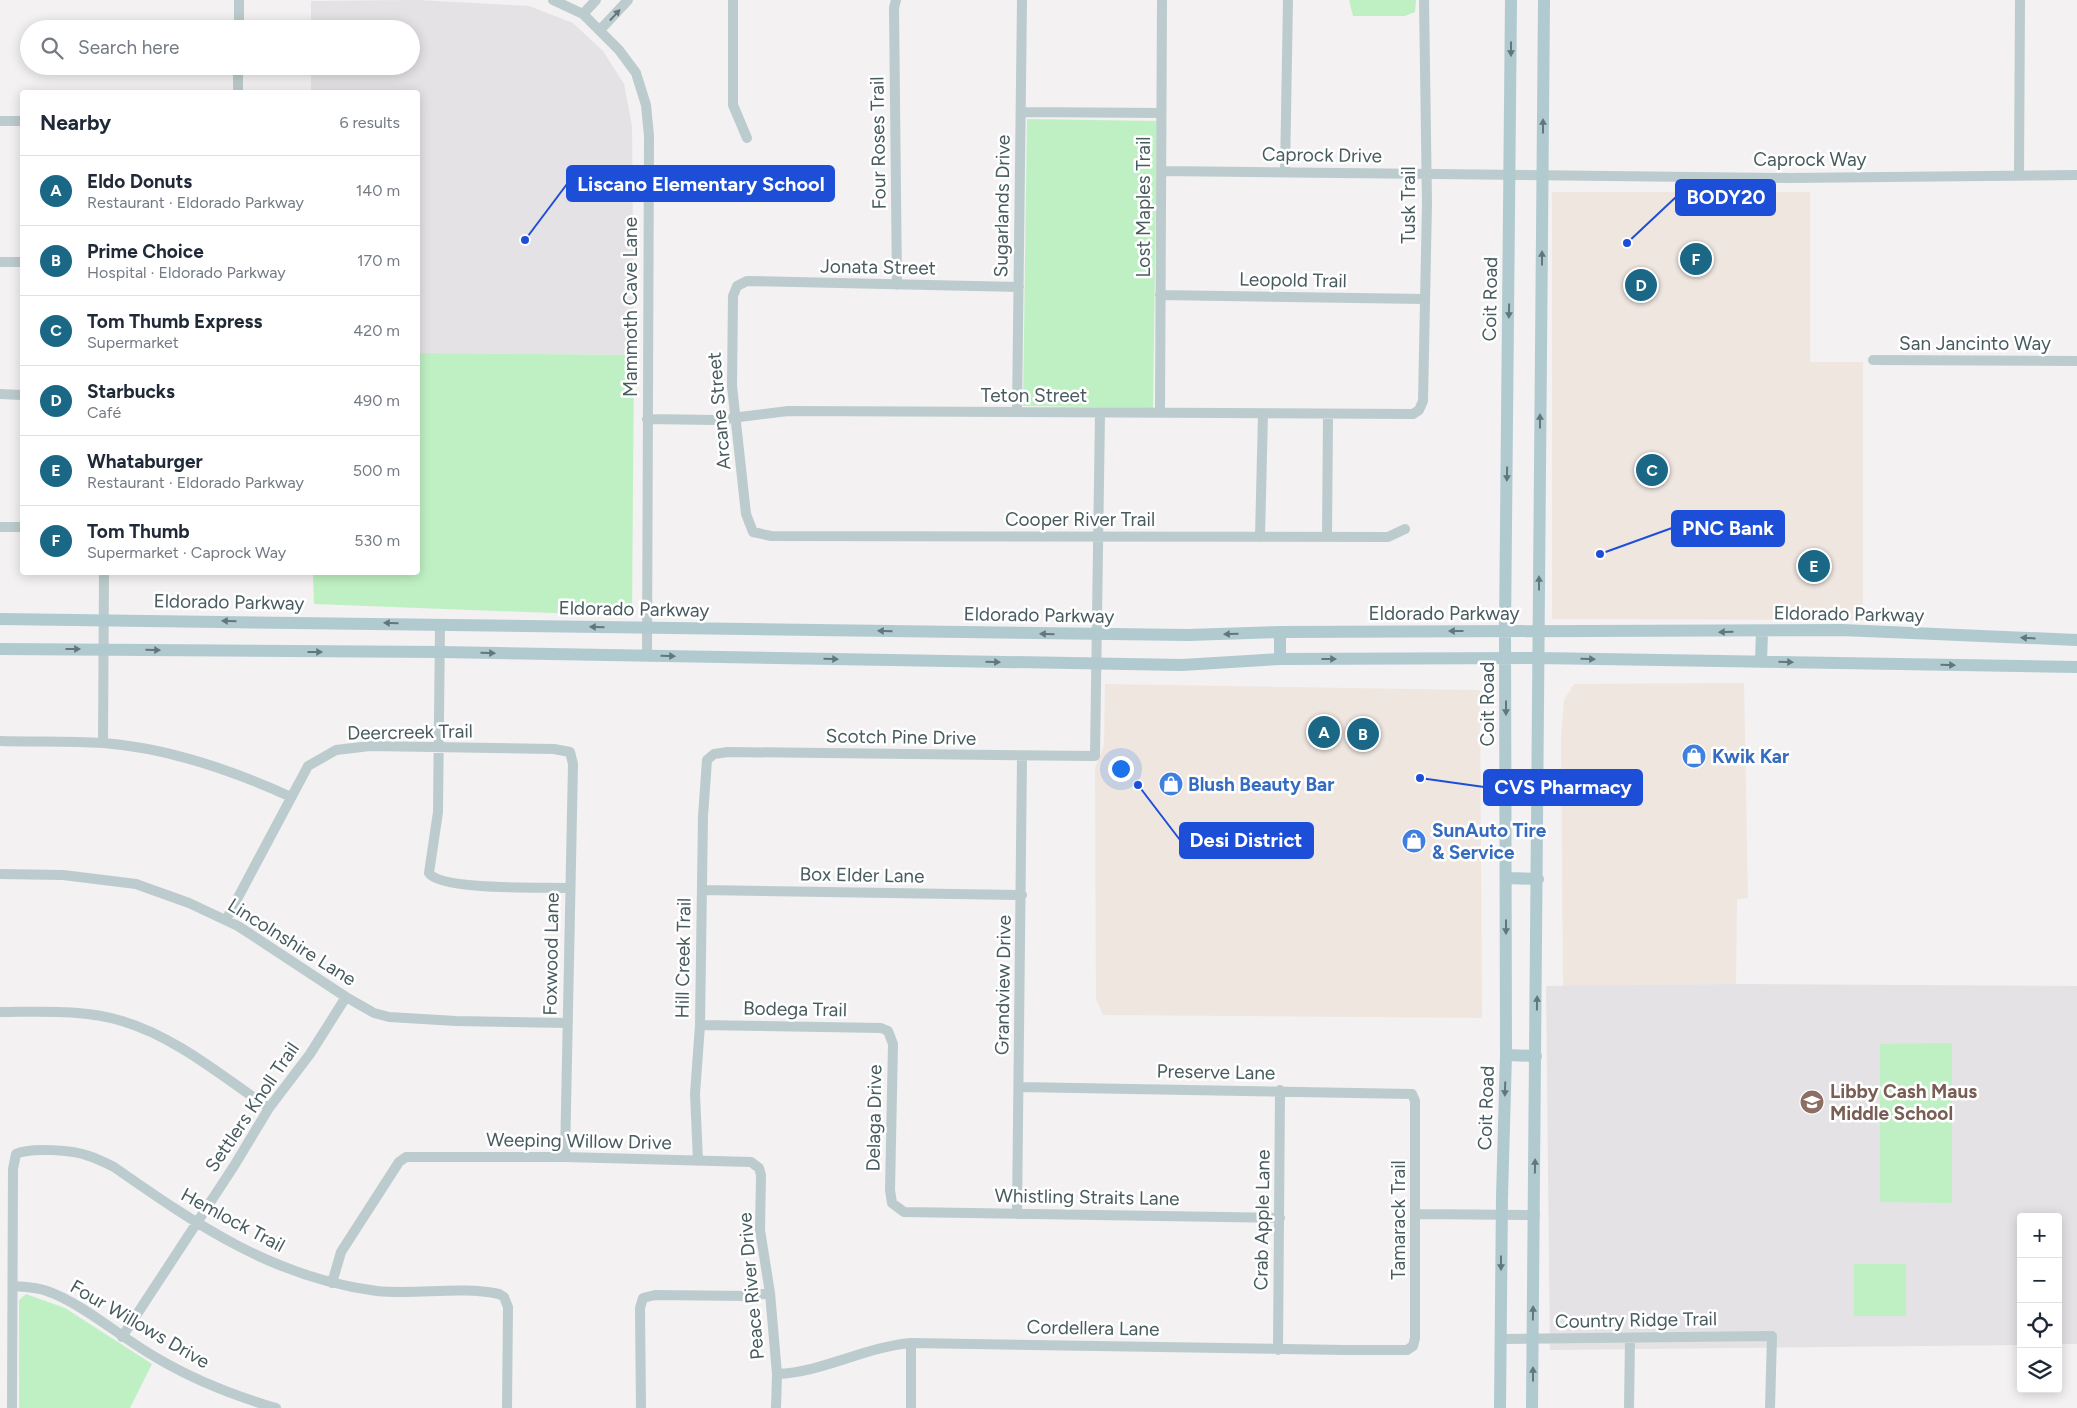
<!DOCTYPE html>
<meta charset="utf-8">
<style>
:root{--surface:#fff;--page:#f6f6f7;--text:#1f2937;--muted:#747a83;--line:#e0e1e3;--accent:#1b6786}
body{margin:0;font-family:Figtree,sans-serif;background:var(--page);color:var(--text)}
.controls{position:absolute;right:15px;bottom:15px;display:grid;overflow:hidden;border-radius:5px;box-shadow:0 2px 12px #0003}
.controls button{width:45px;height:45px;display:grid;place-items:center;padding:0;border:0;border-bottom:1px solid var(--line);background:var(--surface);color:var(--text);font:25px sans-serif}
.you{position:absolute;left:1120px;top:768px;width:18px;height:18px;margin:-12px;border:4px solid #fff;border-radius:50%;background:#1a73e8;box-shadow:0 0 0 8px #1a73e833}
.badge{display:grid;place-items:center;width:32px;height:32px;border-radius:50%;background:var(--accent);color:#fff;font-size:16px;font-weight:700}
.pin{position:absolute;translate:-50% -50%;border:2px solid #fff;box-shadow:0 1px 5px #0006}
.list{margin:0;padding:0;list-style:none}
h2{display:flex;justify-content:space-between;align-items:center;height:65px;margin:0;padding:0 20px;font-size:21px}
h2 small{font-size:16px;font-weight:400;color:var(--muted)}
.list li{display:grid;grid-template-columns:32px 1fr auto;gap:15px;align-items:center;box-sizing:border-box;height:70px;padding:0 20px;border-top:1px solid var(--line)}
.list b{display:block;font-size:19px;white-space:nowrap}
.list p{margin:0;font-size:16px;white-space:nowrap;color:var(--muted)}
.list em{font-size:16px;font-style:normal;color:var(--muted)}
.icon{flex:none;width:28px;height:28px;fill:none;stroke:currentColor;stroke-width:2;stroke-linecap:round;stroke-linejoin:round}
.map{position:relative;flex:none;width:2077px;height:1408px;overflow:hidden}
.search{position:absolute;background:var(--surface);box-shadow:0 2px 12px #0003;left:20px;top:20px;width:400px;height:55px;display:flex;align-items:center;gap:12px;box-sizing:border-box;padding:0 18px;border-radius:28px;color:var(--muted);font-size:19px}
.panel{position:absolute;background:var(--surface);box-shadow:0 2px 12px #0003;left:20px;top:90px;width:400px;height:485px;border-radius:5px}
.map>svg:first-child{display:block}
.commercial{fill:#efe6e0}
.education{fill:#e4e2e4}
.green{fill:#bff0c3}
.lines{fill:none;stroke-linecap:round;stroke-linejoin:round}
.minor{stroke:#bccbcd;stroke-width:10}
.major{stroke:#b0cad0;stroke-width:12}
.oneway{fill:#65777a}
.oneway2{fill:#62777b}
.labels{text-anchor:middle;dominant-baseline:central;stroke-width:5;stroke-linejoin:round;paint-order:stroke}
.street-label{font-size:19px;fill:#485b5f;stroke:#fff}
.shop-label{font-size:19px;font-weight:bold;fill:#366cbe;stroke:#fff;text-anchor:start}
.education-label{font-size:19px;font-weight:bold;fill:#785e54;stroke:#fff;text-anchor:start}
.leader{fill:none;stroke:#1d4ed8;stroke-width:2}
.callout-dot{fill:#1d4ed8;stroke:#fff;stroke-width:2}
.callout{fill:#1d4ed8;stroke:#1d4ed8;stroke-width:2}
.callout-label{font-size:20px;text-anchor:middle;font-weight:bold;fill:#fff}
</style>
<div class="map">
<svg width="2077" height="1408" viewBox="0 0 2077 1408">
<rect width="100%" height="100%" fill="#f3f1f1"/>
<path class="commercial" d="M1552,192H1810V362H1863V620L1552,619Z
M1744,683L1748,898L1737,899L1736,984L1563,986L1561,739L1564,700L1574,684Z
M1105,684L1480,690L1482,1018L1103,1015L1096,999L1095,768L1104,745Z"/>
<path class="education" d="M418,0L529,6L573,23L603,51L624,84L632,126L634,355L418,353V92H311V66H411V29H311V1Z
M1736,984L2077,986V1344H2058V1217H2021V1345L1550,1350L1546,986Z"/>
<path class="green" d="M1349,0H1416L1415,12L1405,16H1353Z
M1027,119L1157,121L1153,408L1023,406Z
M418,353L634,355L632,616L314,604L313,573L418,572Z
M1952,1043V1203L1880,1202V1044Z
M1854,1264H1906V1316H1854Z
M26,1294L65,1308L152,1364L130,1408H19V1300Z"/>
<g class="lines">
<path class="minor" d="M553,0L583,14L619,50L636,73L646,105L649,136L647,656
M733,0V105L747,138
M896,0L894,8L897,285
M583,14L596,0
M239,29V0
M600,30L628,0
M238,92V66
M1021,112L1161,113
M0,121H22
M1161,171L1790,178L2077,175
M1285,172L1288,0
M2019,175L2020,0
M0,262H22
M1019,287L747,281L737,286L733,296L732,386L746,514L753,532L771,536L1388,537L1405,529
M1160,295L1425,299
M1873,360L2077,361
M0,394L22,395
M1017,412L1022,0
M1160,413L1162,0
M647,419L715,420L788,411L1413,414L1419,410L1423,401L1427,203L1424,0
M0,527H22
M1260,537L1263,414
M1327,537L1328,415
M440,624L438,812L429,873C441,891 545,887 570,888
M0,741C34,742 69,741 103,743C169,748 232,770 291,797
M103,743L104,572
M0,874L63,875L136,884L189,903L238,926L346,997L374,1013L389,1017L456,1021L568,1023
M702,890L1022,895
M226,920L308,766L336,750L370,746L554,749L570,752L573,764L565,1157
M0,1012C40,1012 83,1009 122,1021C176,1037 223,1077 269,1108
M700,1025L881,1028L888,1031L893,1044L890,1190L892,1203L904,1212L1280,1218
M698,1161L695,1094L700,1025L703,816L707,760L714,754L728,752L1095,756L1100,413
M1017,1214L1022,757
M1416,1214L1535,1215
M332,1283L341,1252L399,1162L406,1157H565L751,1162L759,1168L761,1175L760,1230L770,1293L777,1374L776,1408
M13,1286C24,1287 36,1287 47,1291C82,1303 123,1339 157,1358C194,1380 235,1396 276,1408
M122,1337L234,1166L269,1108L310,1054L346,997
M1501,1339L1772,1336L1770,1408
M1278,1350L1280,1090
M777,1374C824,1372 864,1347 911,1343L1345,1350H1407L1413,1346L1415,1338V1101L1412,1094L1019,1087
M12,1408L13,1169L16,1154C30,1147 74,1150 89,1156C98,1159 106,1163 114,1167C197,1225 274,1278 377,1291C417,1295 459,1286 499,1294L504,1297L508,1307L507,1408
M641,1408L640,1308L643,1298L655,1295L749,1296L770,1293
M911,1408V1343
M1629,1408L1630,1338"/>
<path class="major" d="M0,619L1188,635L1280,632L1842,630L2077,640
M1280,632V659
M0,649L440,652L1182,665L1280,659L1539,658L2077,667
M1761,662L1762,631
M1506,878L1538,879
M1506,1055L1536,1056
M1500,1408L1502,1197L1506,1055L1505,631L1511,0
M1532,1408L1544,0"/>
</g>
<defs><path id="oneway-solid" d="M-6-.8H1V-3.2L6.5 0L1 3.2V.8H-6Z" transform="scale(1.25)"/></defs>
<use class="oneway" href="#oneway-solid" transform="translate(615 15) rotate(-47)"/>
<g class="oneway2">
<use href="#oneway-solid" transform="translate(1511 49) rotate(90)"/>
<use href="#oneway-solid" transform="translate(1543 126) rotate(-90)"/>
<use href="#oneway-solid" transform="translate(1542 258) rotate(-90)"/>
<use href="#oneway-solid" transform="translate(1509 311) rotate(91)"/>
<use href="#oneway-solid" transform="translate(1540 421) rotate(-90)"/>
<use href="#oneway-solid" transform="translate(1507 474) rotate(91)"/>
<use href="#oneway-solid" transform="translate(1539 583) rotate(-90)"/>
<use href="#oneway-solid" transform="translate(229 621) rotate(-179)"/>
<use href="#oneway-solid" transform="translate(391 623) rotate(-179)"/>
<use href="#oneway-solid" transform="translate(597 627) rotate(-179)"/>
<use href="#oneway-solid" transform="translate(885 631) rotate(-179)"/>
<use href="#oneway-solid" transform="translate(1456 631) rotate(180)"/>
<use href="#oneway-solid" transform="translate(1726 632) rotate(179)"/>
<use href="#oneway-solid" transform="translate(1047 634) rotate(-179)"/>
<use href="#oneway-solid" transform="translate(1231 634) rotate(178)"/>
<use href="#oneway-solid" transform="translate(2028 638) rotate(-177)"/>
<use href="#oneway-solid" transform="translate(73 649)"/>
<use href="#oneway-solid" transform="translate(153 650) rotate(1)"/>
<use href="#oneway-solid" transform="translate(315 652)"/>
<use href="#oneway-solid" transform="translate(488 653) rotate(1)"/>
<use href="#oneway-solid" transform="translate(668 656) rotate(1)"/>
<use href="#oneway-solid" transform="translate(831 659) rotate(1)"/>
<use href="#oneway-solid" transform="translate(1329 659)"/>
<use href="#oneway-solid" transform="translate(1588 659) rotate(1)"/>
<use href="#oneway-solid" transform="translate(993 662) rotate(1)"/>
<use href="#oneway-solid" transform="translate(1786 662) rotate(1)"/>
<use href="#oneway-solid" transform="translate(1948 665) rotate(1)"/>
<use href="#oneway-solid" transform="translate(1506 708) rotate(90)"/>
<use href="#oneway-solid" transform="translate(1506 927) rotate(90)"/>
<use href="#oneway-solid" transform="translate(1537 1003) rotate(-89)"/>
<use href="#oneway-solid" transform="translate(1505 1089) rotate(92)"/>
<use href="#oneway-solid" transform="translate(1535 1166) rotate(-89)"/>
<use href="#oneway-solid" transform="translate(1501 1263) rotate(90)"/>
<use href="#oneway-solid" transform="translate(1533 1313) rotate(-89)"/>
<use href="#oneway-solid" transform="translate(1533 1374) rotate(-90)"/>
</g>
<defs>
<symbol id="shop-disc" viewBox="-11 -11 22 22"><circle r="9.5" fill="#3f7fe0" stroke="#fff"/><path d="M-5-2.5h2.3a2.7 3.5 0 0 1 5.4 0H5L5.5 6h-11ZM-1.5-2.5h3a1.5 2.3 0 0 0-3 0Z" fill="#fff"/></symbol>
<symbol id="school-disc" viewBox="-11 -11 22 22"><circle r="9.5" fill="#8d6e63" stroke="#fff"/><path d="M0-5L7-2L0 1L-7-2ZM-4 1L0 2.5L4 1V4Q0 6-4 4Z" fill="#fff"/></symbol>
</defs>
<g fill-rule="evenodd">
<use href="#shop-disc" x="1680" y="742" width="28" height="28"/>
<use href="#shop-disc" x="1157" y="770" width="28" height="28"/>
<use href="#shop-disc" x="1400" y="827" width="28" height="28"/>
<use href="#school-disc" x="1798" y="1088" width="28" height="28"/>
</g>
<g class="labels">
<g class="street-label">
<text transform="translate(878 143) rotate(-91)">Four Roses Trail</text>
<text transform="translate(1322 155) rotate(1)">Caprock Drive</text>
<text x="1810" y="159">Caprock Way</text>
<text transform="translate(1408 205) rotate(-90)">Tusk Trail</text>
<text transform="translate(1002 206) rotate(-89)">Sugarlands Drive</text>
<text transform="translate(1143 207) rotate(-90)">Lost Maples Trail</text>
<text transform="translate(878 267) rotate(1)">Jonata Street</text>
<text transform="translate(1293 280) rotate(1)">Leopold Trail</text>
<text transform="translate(1490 299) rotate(-89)">Coit Road</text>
<text transform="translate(630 307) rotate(-90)">Mammoth Cave Lane</text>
<text x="1975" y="343">San Jancinto Way</text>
<text x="1034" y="395">Teton Street</text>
<text transform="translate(719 411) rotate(-95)">Arcane Street</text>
<text x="1080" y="519">Cooper River Trail</text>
<text transform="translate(229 602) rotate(1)">Eldorado Parkway</text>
<text transform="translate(634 609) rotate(1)">Eldorado Parkway</text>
<text x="1444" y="613">Eldorado Parkway</text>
<text transform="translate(1849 614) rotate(1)">Eldorado Parkway</text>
<text transform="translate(1039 615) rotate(1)">Eldorado Parkway</text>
<text transform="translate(1487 704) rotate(-90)">Coit Road</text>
<text transform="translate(410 732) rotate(-1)">Deercreek Trail</text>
<text transform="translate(901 737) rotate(1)">Scotch Pine Drive</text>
<text transform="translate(862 875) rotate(1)">Box Elder Lane</text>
<text transform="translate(292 942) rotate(32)">Lincolnshire Lane</text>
<text transform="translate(551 954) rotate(-89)">Foxwood Lane</text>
<text transform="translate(683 958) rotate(-89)">Hill Creek Trail</text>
<text transform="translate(1003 985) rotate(-89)">Grandview Drive</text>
<text transform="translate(795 1009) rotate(1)">Bodega Trail</text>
<text transform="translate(1216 1072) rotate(1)">Preserve Lane</text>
<text transform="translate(252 1107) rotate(-56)">Settlers Knoll Trail</text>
<text transform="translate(1486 1108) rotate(-88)">Coit Road</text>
<text transform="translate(874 1118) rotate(-89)">Delaga Drive</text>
<text transform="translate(579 1141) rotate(1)">Weeping Willow Drive</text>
<text transform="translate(1087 1197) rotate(1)">Whistling Straits Lane</text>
<text transform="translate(233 1220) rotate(28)">Hemlock Trail</text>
<text transform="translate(1262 1220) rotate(-89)">Crab Apple Lane</text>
<text transform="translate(1398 1220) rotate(-90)">Tamarack Trail</text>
<text transform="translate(751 1286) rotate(-95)">Peace River Drive</text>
<text transform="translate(1636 1320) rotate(-1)">Country Ridge Trail</text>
<text transform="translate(140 1324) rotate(30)">Four Willows Drive</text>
<text transform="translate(1093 1328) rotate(1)">Cordellera Lane</text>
</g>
<g class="shop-label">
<text x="1712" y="756">Kwik Kar</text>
<text x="1188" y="784">Blush Beauty Bar</text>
<text x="1432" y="830">SunAuto Tire<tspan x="1432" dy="22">&amp; Service</tspan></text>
</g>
<g class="education-label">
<text x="1830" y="1091">Libby Cash Maus<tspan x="1830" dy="22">Middle School</tspan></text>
</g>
</g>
<path class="leader" d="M525 240L567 184M1627 243L1676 197M1600 554L1672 528M1420 778L1484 787M1138 785L1180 840"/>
<g class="callout-dot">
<circle cx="525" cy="240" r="5"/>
<circle cx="1627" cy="243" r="5"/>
<circle cx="1600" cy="554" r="5"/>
<circle cx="1420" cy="778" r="5"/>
<circle cx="1138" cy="785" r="5"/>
</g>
<g class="callout">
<rect x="567" y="166" width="267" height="35" rx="5"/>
<rect x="1676" y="180" width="99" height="35" rx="5"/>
<rect x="1672" y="511" width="112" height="35" rx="5"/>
<rect x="1484" y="770" width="158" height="35" rx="5"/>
<rect x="1180" y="823" width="133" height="35" rx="5"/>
</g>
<g class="callout-label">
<text x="701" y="191">Liscano Elementary School</text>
<text x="1726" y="204">BODY20</text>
<text x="1728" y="535">PNC Bank</text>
<text x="1563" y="794">CVS Pharmacy</text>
<text x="1246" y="847">Desi District</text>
</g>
</svg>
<div class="controls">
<button>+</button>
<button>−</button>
<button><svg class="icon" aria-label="locate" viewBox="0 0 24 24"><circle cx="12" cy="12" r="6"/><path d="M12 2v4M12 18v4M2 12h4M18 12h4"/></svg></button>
<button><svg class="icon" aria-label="layers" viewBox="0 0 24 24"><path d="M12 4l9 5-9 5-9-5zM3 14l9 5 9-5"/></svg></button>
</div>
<div class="you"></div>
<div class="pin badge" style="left:1324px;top:732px">A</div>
<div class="pin badge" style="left:1363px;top:734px">B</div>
<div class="pin badge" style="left:1652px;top:470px">C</div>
<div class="pin badge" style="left:1641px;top:285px">D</div>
<div class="pin badge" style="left:1814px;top:566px">E</div>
<div class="pin badge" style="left:1696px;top:259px">F</div>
<div class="search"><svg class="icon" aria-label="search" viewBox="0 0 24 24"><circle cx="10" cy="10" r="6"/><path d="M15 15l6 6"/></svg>Search here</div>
<section class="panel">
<h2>Nearby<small>6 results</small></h2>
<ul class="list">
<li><span class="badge">A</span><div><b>Eldo Donuts</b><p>Restaurant · Eldorado Parkway</p></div><em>140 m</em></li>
<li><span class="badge">B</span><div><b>Prime Choice</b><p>Hospital · Eldorado Parkway</p></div><em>170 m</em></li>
<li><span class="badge">C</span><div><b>Tom Thumb Express</b><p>Supermarket</p></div><em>420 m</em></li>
<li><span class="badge">D</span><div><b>Starbucks</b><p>Café</p></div><em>490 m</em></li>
<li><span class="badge">E</span><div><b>Whataburger</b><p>Restaurant · Eldorado Parkway</p></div><em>500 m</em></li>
<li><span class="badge">F</span><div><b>Tom Thumb</b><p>Supermarket · Caprock Way</p></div><em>530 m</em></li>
</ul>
</section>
</div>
